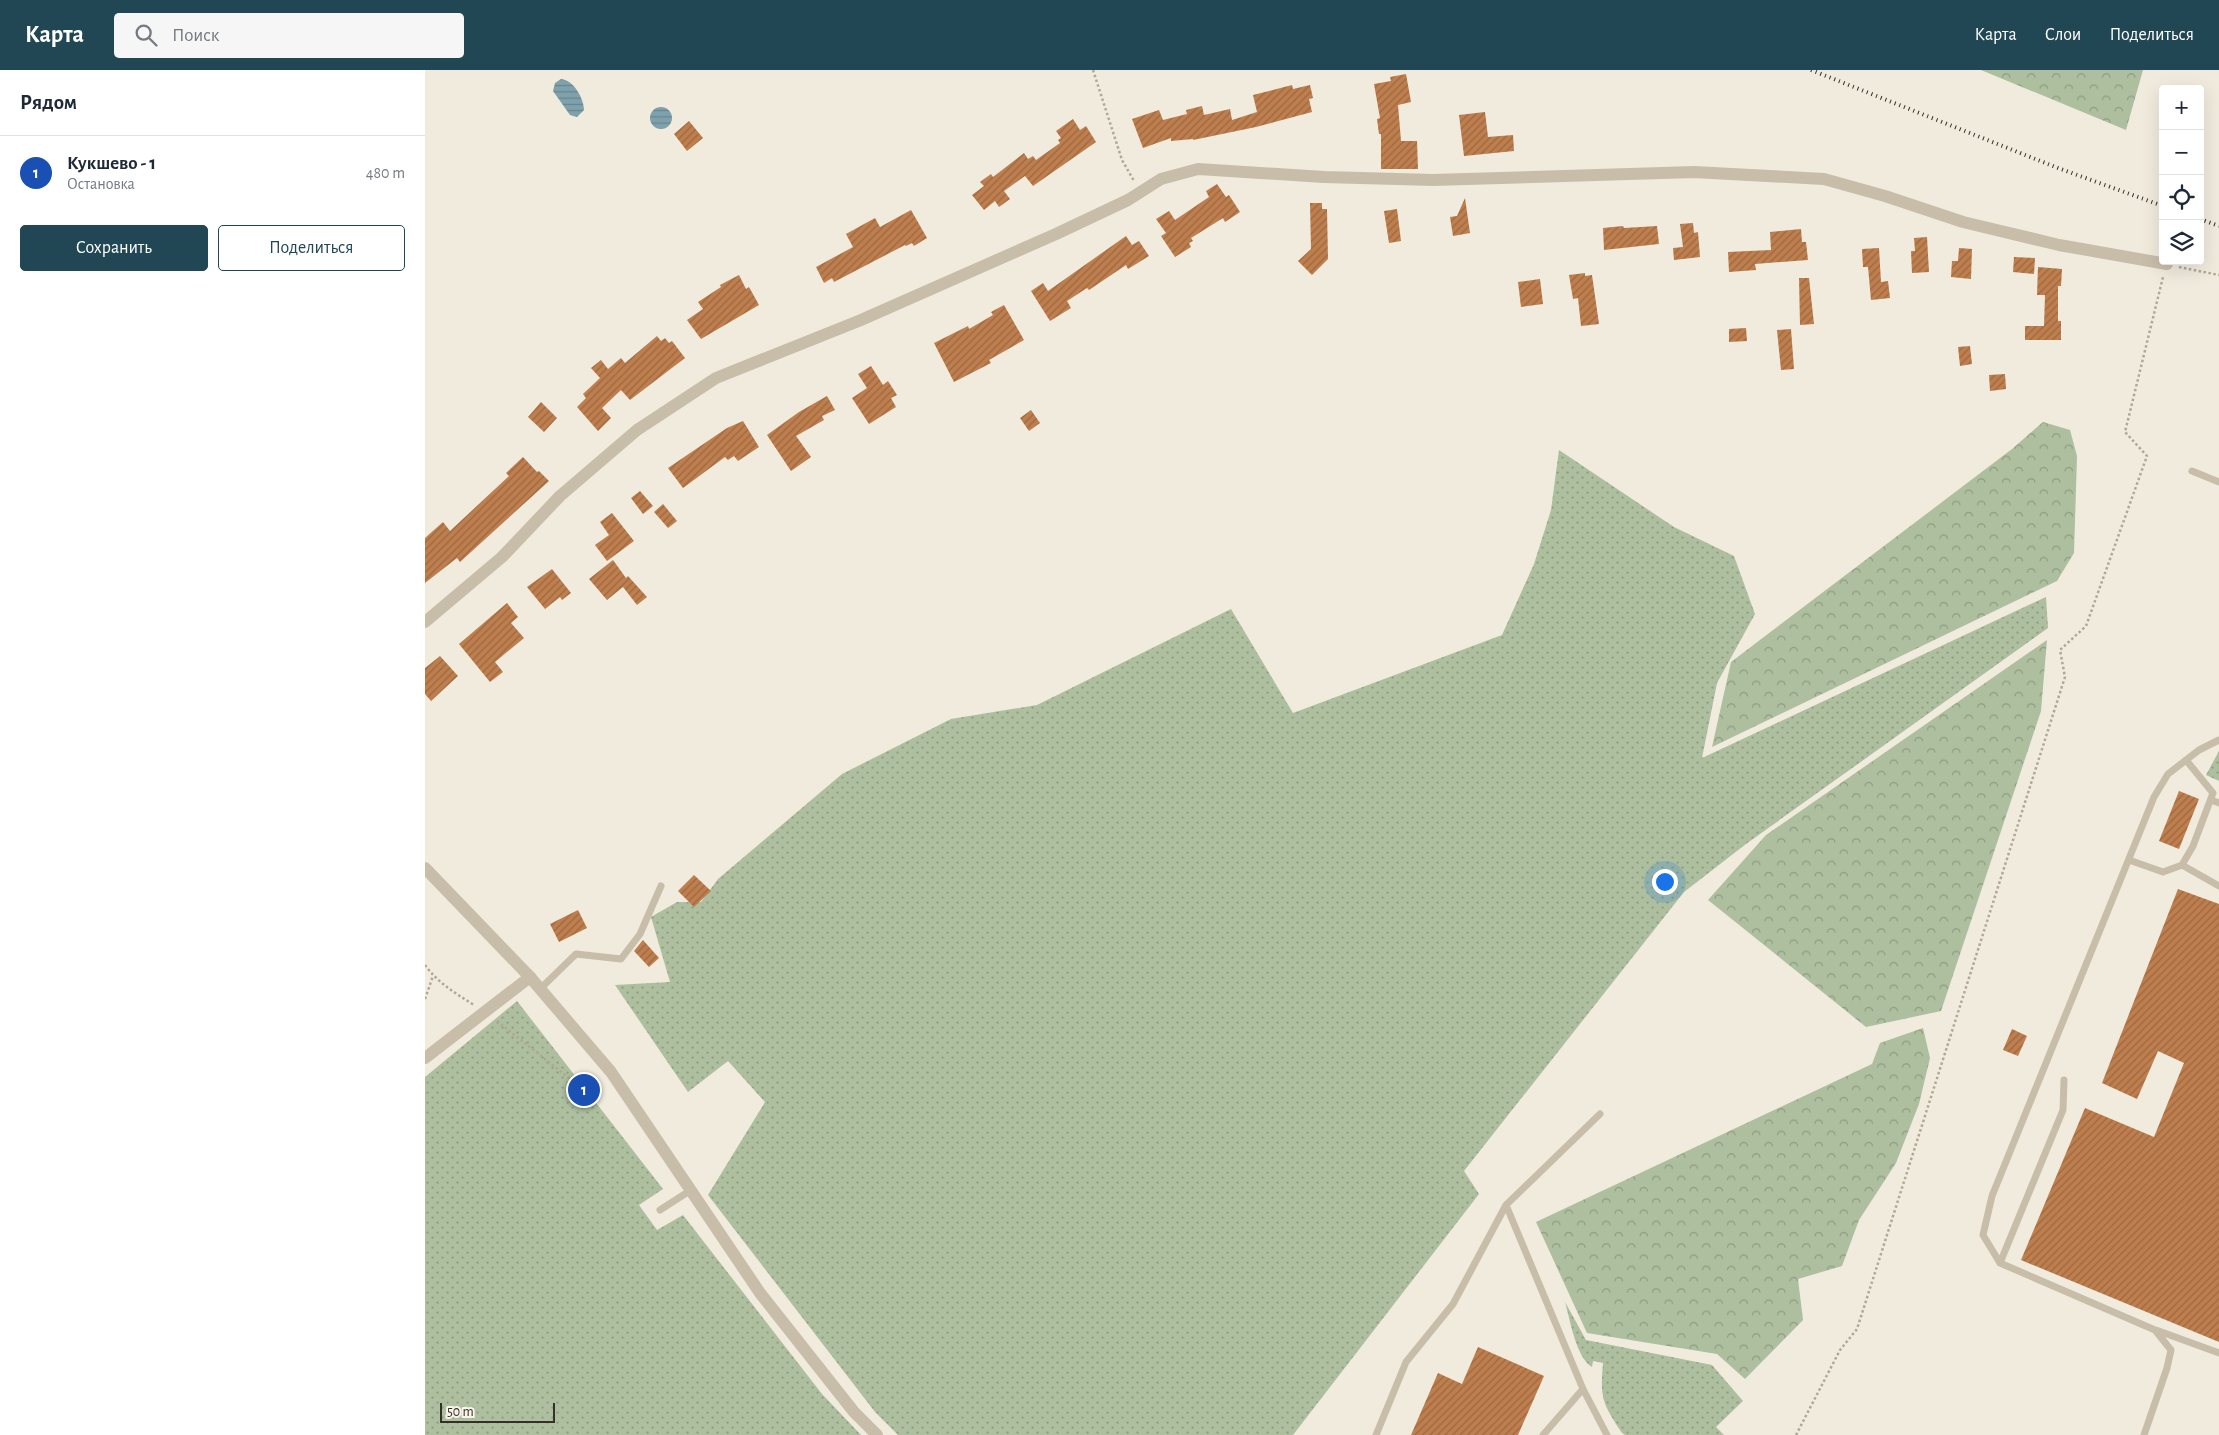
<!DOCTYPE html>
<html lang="ru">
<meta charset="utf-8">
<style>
:root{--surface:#fff;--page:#f6f6f7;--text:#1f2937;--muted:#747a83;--line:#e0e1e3;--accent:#214754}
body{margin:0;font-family:"Alegreya Sans",sans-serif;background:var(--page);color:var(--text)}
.controls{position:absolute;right:15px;top:15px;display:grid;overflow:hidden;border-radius:5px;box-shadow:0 5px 20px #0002}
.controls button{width:45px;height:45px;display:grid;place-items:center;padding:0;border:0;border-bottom:1px solid var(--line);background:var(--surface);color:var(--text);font:25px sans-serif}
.scale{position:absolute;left:15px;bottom:12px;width:115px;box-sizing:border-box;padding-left:5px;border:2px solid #362f29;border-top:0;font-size:14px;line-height:18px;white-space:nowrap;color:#362f29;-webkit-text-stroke:4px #f8f4e9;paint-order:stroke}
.you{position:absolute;left:1239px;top:811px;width:18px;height:18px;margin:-12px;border:4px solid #fff;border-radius:50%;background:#1a73e8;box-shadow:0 0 0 8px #1a73e833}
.badge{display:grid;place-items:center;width:32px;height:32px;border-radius:50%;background:var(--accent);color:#fff;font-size:16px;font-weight:700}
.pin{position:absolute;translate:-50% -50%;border:2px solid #fff;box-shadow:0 1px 5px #0006}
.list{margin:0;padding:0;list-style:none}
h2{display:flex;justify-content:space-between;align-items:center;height:65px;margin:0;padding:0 20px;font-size:21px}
h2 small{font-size:16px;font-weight:400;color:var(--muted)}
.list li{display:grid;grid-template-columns:32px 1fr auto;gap:15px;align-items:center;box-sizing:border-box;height:75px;padding:0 20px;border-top:1px solid var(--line)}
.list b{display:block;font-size:19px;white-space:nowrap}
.list p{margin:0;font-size:16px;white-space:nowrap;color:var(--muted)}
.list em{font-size:16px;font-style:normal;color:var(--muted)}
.actions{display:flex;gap:10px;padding:15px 20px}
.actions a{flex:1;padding:11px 0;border:1px solid var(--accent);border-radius:5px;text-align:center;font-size:18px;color:var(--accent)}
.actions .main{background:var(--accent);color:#fff}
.icon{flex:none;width:28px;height:28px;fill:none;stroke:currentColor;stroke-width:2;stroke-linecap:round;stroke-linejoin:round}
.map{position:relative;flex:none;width:1794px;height:1365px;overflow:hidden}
header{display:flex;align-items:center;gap:30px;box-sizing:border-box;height:70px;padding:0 25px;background:var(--accent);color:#fff}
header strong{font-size:24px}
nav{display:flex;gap:28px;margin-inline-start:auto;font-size:18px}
.search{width:350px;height:45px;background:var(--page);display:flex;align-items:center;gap:12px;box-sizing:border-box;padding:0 18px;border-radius:5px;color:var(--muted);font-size:19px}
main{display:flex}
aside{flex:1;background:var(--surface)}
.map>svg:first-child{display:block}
.grass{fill:url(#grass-dots)}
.forest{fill:url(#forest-crowns)}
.water{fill:url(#water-rules)}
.building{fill:url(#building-hatch)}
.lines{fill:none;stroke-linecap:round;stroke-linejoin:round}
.path{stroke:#b3a794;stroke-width:2.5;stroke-dasharray:2.5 2.5;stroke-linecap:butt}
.service{stroke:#c8bda9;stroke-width:7}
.minor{stroke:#c8bda9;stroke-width:12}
.tertiary{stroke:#c8bda9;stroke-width:12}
.rail{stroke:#362f29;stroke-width:4;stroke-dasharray:1 4;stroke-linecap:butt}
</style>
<header>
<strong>Карта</strong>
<div class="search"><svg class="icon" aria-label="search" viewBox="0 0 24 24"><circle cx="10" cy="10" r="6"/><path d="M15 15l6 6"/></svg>Поиск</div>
<nav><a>Карта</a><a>Слои</a><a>Поделиться</a></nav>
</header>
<main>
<aside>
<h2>Рядом<small></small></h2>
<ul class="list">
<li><span class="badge" style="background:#1a4fb4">1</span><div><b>Кукшево - 1</b><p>Остановка</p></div><em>480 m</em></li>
</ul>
<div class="actions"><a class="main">Сохранить</a><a>Поделиться</a></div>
</aside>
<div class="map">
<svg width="1794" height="1365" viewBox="0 0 1794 1365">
<defs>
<pattern id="grass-dots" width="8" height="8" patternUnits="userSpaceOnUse" patternTransform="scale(1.25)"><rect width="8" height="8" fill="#adbf9e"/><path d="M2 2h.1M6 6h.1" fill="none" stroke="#8e9c81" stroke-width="1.8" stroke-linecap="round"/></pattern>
<pattern id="forest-crowns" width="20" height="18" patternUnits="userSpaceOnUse" patternTransform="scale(1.25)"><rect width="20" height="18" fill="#adbf9e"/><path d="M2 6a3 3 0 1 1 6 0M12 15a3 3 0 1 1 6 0" fill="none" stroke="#8e9c81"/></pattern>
<pattern id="water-rules" width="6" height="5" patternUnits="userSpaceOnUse" patternTransform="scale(1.25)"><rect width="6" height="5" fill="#7ea1ac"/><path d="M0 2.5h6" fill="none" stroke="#68848c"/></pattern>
<pattern id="building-hatch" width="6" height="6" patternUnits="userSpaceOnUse" patternTransform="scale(1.25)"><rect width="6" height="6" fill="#be7e4e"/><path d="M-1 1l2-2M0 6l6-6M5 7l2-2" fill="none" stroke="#9b6841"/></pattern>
</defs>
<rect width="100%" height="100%" fill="#f0ebdd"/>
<path class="grass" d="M1134,380L1249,457L1309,486L1330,544L1292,613L1277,688L1621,527L1623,558L1321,774L1259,822L1039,1101L1054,1124L868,1365H473L450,1342L283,1125L340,1032L303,991L263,1022L190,915L245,912L226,847L252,832H276L293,809L417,704L526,649L612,635L806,539L868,643L1077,565L1109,494L1126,440Z
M1794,681V711L1781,705Z
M92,931L238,1119L214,1135L232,1160L258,1145L397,1324L436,1365H0V1007Z
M1140,1232L1161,1270L1287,1295L1318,1331L1291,1357L1299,1365H1200L1197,1363C1177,1333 1175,1328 1178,1293L1168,1291L1167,1297C1151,1288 1145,1249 1140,1232Z"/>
<path class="forest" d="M1556,0H1718L1701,60Z
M1618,352L1645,360L1652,386L1649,483L1632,511L1287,677L1306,592L1587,379Z
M1622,570L1616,641L1516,941L1441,957L1283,830L1341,765Z
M1498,958L1505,988L1494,1034L1471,1093L1434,1150L1417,1196L1373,1209L1378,1250L1320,1309L1292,1284L1162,1263L1111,1152L1447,994L1455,973Z"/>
<path class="water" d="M136,9C149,10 159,29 159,40L152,47L145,45L128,21L130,13Z
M225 48a11 11 0 1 1 22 0a11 11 0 1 1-22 0Z"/>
<path class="building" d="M981,4L986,32L973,35L976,71H992L993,99H956V64H954L952,49L955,48L949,14L966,11L965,7Z
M867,15L868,19L885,15L888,28L884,29L887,42L831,57L768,70V69L746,71V68L718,78L707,49L734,40L738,50L762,44L761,40L777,36L779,45L805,39L807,50L832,42L828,25Z
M1060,42L1063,67L1088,65L1089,81L1039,86L1034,45Z
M648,49L655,60L661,56L671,72L608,116L600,106L579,121L585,129L574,137L570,131L559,140L547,125L559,116L555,112L566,104L568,107L599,83L603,89L608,86L611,90L635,73L633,70L636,68L631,61Z
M264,51L278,68L262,81L249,64Z
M792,114L801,127L804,125L815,142L800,152L798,148L766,168L768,171L764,173L766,177L750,187L736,166L741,163L731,149L744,141L750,150L784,127L781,121Z
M1040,128L1045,163L1028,166L1025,147L1032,146Z
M885,133H897V139H902L903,189L887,205L873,191L886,179Z
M972,139L976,171L964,173L959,141Z
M486,140L502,168L489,176L487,173L481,176L480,175L409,212L407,208L399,213L391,197L428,177L421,164L450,148L455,157Z
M1268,153L1269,163L1273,162L1275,187L1249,190L1248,178L1258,177L1255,154Z
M1198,156L1199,158L1232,156L1234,174L1179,180L1178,158Z
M1376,159L1377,172H1381L1383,190L1330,194L1331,200L1304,202L1303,182L1346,180L1345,162Z
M701,166L707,175L714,171L724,186L703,199L701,195L664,220L662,218L642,231L646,238L625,251L606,221L618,213L623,221Z
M1502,167L1504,202L1487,203L1486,181H1490L1489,168Z
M1454,178L1456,212L1463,211L1465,228L1446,230L1443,197H1438L1437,179Z
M1534,178L1547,179L1546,209L1526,207L1527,191H1533Z
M1589,187L1610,188L1609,204L1588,202Z
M1613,197L1637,199L1636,216H1633V251H1636V270H1600V256H1619L1620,225H1612Z
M1160,203V206L1167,205L1174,254L1156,256L1153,228L1148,229L1144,205Z
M314,205L321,219L324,217L334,235L276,269L262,250L278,239L273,232L296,217L295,215Z
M1374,208H1384L1389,254L1375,255Z
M1115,209L1118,234L1096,237L1093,212Z
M579,235L599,270L564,290L566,293L529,312L509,273L543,256L544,259L568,245L566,242Z
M1321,258L1322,271L1304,272V259Z
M1366,259L1369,299L1356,300L1352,260Z
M232,266L236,271L240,268L244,273L247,271L260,288L205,330L196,320L177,338L186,348L173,361L152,337L161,328L158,324L175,308L166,298L176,290L183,299L196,288L200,293Z
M1545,276L1547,294L1535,296L1533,277Z
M446,296L458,315L463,311L472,325L466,328L471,337L444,354L427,328L442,318L433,304Z
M1580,304L1581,319L1565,321L1564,305Z
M402,326L410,340L397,346L399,350L371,366L386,387L366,401L342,365L374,342Z
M116,332L132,348L119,362L103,347Z
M606,340L615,353L604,361L595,348Z
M318,351L334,377L313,391L309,386L303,390L300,387L258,418L243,398L302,358Z
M98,387L112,402L114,401L124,411L35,492L32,488L0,513V468L18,452L25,461L84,406L81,403Z
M215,421L228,436L218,444L206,428Z
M238,434L252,451L243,458L229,442Z
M187,443L209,471L182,491L170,475L184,465L175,452Z
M188,490L201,508L203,506L222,527L212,535L198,517L182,530L164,509Z
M127,499L146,523L137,530L135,527L120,539L102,517Z
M82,533L93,547L86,553L99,568L70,592L78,602L65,612L34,574Z
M15,586L33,606L6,631L0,624V598Z
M1754,721L1774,729L1754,779L1734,771Z
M269,805L286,821L269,837L253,821Z
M1753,819L1794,834V1272L1596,1190L1660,1038L1729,1067L1759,993L1733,981L1712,1029L1677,1013Z
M153,840L162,858L134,872L125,854Z
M218,870L234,888L224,897L209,881Z
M1587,959L1602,966L1593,986L1578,980Z
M1053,1277L1119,1306L1093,1365H986L1013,1303L1037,1314Z"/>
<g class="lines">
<path class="path" d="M668,0L697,90L709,111
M1754,197L1794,205
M0,895C13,913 30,923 49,935
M0,929L8,906
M72,951L159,1020L174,1010
M1371,1365L1415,1280L1432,1259L1640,607L1635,580L1661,556L1722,386L1700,362L1738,207"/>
<path class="service" d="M1767,401L1794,412
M1786,730L1794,733
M1704,790L1738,802L1757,795L1768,776L1788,723L1761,690
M1757,795L1794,816
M115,919L151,884L196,889L215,864L236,816
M1175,1044L1081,1135L1158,1319L1182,1365
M235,1140L266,1120
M1575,1193L1638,1040L1639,1010
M1731,1260L1794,1283
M951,1365L981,1292L1028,1234L1081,1135
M1118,1365L1158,1319
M1719,1365L1742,1298L1746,1280L1730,1260L1575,1193L1558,1165L1567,1126L1729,727L1743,704L1774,680L1794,670"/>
<path class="minor" d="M0,552L77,487L135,426L212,360L291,308L436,250L631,164L703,130L736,109L773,99L899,107L1008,110L1269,102L1399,109L1460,126L1538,152L1634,175L1742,194
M0,798L105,907"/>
<path class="tertiary" d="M0,988L105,907L186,1002L335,1223L429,1342L452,1365"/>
<path class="rail" d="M1386,0L1633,98L1738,136
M1775,149L1794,156"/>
</g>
</svg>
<div class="controls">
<button>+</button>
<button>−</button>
<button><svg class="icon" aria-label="locate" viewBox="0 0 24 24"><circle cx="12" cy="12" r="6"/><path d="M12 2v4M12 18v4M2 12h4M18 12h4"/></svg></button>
<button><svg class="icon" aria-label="layers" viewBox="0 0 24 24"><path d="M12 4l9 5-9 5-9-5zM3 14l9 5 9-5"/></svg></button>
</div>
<div class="scale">50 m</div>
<div class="you"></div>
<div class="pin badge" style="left:159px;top:1020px;background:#1a4fb4">1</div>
</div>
</main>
